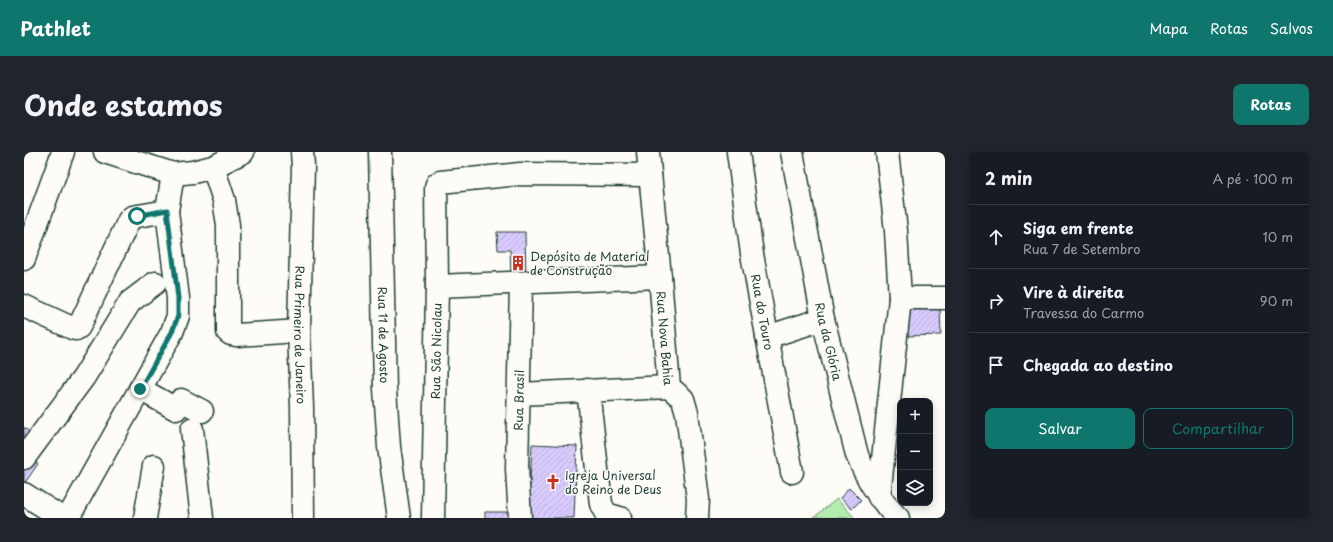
<!DOCTYPE html>
<html lang="pt">
<meta charset="utf-8">
<style>
:root{--surface:#171b24;--page:#20242c;--text:#f1f3f6;--muted:#9ea1a6;--line:#363941;--accent:#0f766e}
body{margin:0;font-family:"Playpen Sans",sans-serif;background:var(--page);color:var(--text)}
.controls{position:absolute;right:12px;bottom:12px;display:grid;overflow:hidden;border-radius:8px;box-shadow:0 2px 10px #0003}
.controls button{width:36px;height:36px;display:grid;place-items:center;padding:0;border:0;border-bottom:1px solid var(--line);background:var(--surface);color:var(--text);font:20px sans-serif}
.stop{position:absolute;width:12px;height:12px;margin:-9px;border:3px solid #0f766e;border-radius:50%;background:#fff}
.stop.end{background:#0f766e;border-color:#fff;box-shadow:0 1px 4px #0008}
.list{margin:0;padding:0;list-style:none}
h2{display:flex;justify-content:space-between;align-items:center;height:52px;margin:0;padding:0 16px;font-size:17px}
h2 small{font-size:13px;font-weight:400;color:var(--muted)}
.list li{display:grid;grid-template-columns:26px 1fr auto;gap:12px;align-items:center;box-sizing:border-box;height:64px;padding:0 16px;border-top:1px solid var(--line)}
.list b{display:block;font-size:15px;white-space:nowrap}
.list p{margin:0;font-size:13px;white-space:nowrap;color:var(--muted)}
.list em{font-size:13px;font-style:normal;color:var(--muted)}
.actions{display:flex;gap:8px;padding:12px 16px}
.actions a{flex:1;padding:9px 0;border:1px solid var(--accent);border-radius:8px;text-align:center;font-size:14px;color:var(--accent)}
.actions .main{background:var(--accent);color:#fff}
.icon{flex:none;width:22px;height:22px;fill:none;stroke:currentColor;stroke-width:2;stroke-linecap:round;stroke-linejoin:round}
.map{position:relative;flex:none;width:921px;height:366px;overflow:hidden;border-radius:8px}
header{display:flex;align-items:center;gap:24px;box-sizing:border-box;height:56px;padding:0 20px;background:var(--accent);color:#fff}
header strong{font-size:19px}
nav{display:flex;gap:22px;margin-inline-start:auto;font-size:14px}
.intro{display:flex;align-items:center;justify-content:space-between;box-sizing:border-box;height:96px;padding:0 24px}
h1{margin:0;font-size:28px}
.button{padding:10px 18px;border-radius:8px;background:var(--accent);color:#fff;font-size:14px;font-weight:700}
main{display:flex;gap:24px;padding:0 24px}
aside{flex:1;background:var(--surface);border-radius:8px;box-shadow:0 2px 10px #0003}
.map>svg:first-child{display:block}
.pitch{fill:#b4ebae;stroke:#6a9471}
.building{fill:url(#building-hatch);stroke:#1f3d34}
.lines{fill:none;stroke-linecap:round;stroke-linejoin:round}
.minor-casing{stroke:#1f3d34;stroke-width:25}
.minor{stroke:#fdfcf7;stroke-width:22}
.route{stroke:#0f766e;stroke-width:5}
.labels{text-anchor:middle;dominant-baseline:central;stroke-width:3;stroke-linejoin:round;paint-order:stroke}
.poi-label{font-size:12px;fill:#1f3d34;stroke:#fdfcf7;text-anchor:start}
.street-label{font-size:12px;fill:#1f3d34;stroke:#fdfcf7}
</style>
<header>
<strong>Pathlet</strong>
<nav><a>Mapa</a><a>Rotas</a><a>Salvos</a></nav>
</header>
<div class="intro"><h1>Onde estamos</h1><a class="button">Rotas</a></div>
<main>
<div class="map">
<svg width="921" height="366" viewBox="0 0 921 366">
<defs>
<pattern id="building-hatch" width="6" height="6" patternUnits="userSpaceOnUse"><rect width="6" height="6" fill="#d9cbfd"/><path d="M-1 1l2-2M0 6l6-6M5 7l2-2" fill="none" stroke="#baafd9"/></pattern>
</defs>
<rect width="100%" height="100%" fill="#fdfcf7"/>
<filter id="ink" filterUnits="userSpaceOnUse"><feTurbulence type="fractalNoise" baseFrequency=".025" numOctaves="2"/><feDisplacementMap in="SourceGraphic" scale="8" xChannelSelector="R" yChannelSelector="G"/><feConvolveMatrix kernelMatrix="1 2 1 2 8 2 1 2 1" color-interpolation-filters="sRGB"/></filter>
<g filter="url(#ink)">
<path class="pitch" d="M813,347L831,366L790,365Z"/>
<path class="building" d="M473,80H501L502,125H487L486,98H474Z
M883,155H916L917,183L882,184Z
M0,275L6,281L0,292Z
M508,292L553,294L550,366H504Z
M6,303L14,312L0,332V311Z
M825,336L837,348L828,357L816,346Z
M461,360H488V366H461Z"/>
<g class="lines">
<defs>
<g id="minor">
<path d="M81,0L149,22L169,20L189,15L219,0"/>
<path id="s1" d="M278,0L279,14L275,179L278,256L279,366"/>
<path id="s2" d="M356,0L361,237L365,295L375,366"/>
<path id="s3" d="M624,0L636,125L645,235L659,247L663,261L674,347L673,366"/>
<path id="s4" d="M714,0L728,102L768,320"/>
<path id="s5" d="M768,0L799,167L833,303C843,327 855,348 874,366"/>
<path d="M189,15L200,48L204,73V180L207,182L212,183L275,179"/>
<path d="M0,107L39,0"/>
<path d="M413,134L636,125"/>
<path d="M876,146H921"/>
<path d="M0,154L48,176L52,177L55,175L105,68L108,65L143,59"/>
<path d="M743,185L799,167"/>
<path d="M116,237L152,257L157,248L178,259"/>
<path d="M564,238L577,352L582,362L596,366"/>
<path d="M495,242L645,235"/>
<path d="M168,277L178,366"/>
<path d="M0,306L60,225L106,150L131,131"/>
<path d="M0,342L38,366"/>
<path d="M855,345L876,146L872,79L863,0"/>
<path d="M44,366L148,180L154,164V146L143,59L149,22"/>
<path d="M121,366L130,314"/>
<path id="s6" d="M409,366L413,134L412,35L413,32L416,30L496,22L626,23"/>
<path id="s7" d="M496,366L493,317L497,131"/>
</g>
</defs>
<use href="#minor" class="minor-casing"/>
<use href="#minor" class="minor"/>
</g>
</g>
<g class="lines" filter="url(#ink)">
<path class="route" d="M113,64L143,58L154,146V164L148,180L116,237"/>
</g>
<defs>
<symbol id="building-bare" viewBox="-9 -9 18 18"><path d="M-4-6H4V6H1V3H-1V6H-4ZM-2.5-4.3h1.7v1.8h-1.7ZM.8-4.3h1.7v1.8H.8ZM-2.5-1h1.7V.8h-1.7ZM.8-1h1.7V.8H.8Z" fill="#c8321e" stroke="#fdfcf7" stroke-width="2.5" paint-order="stroke"/></symbol>
<symbol id="church-bare" viewBox="-9 -9 18 18"><path d="M-1.2-6h2.4v3.5h3.3v2.4h-3.3V6h-2.4V-.1h-3.3v-2.4h3.3Z" fill="#c8321e" stroke="#fdfcf7" stroke-width="2.5" paint-order="stroke"/></symbol>
</defs>
<g fill-rule="evenodd">
<use href="#building-bare" x="483" y="100" width="22" height="22"/>
<use href="#church-bare" x="518" y="319" width="22" height="22"/>
</g>
<g class="labels">
<g class="poi-label">
<text x="506" y="104">Depósito de Material<tspan x="506" dy="14">de Construção</tspan></text>
<text x="541" y="323">Igreja Universal<tspan x="541" dy="14">do Reino de Deus</tspan></text>
</g>
<g class="street-label">
<text stroke="none"><textPath href="#s4" startOffset="162">Rua do Touro</textPath></text>
<text stroke="none"><textPath href="#s1" startOffset="183">Rua Primeiro de Janeiro</textPath></text>
<text stroke="none"><textPath href="#s2" startOffset="183">Rua 11 de Agosto</textPath></text>
<text stroke="none"><textPath href="#s3" startOffset="187">Rua Nova Bahia</textPath></text>
<text stroke="none"><textPath href="#s5" startOffset="193">Rua da Glória</textPath></text>
<text stroke="none"><textPath href="#s6" startOffset="167">Rua São Nicolau</textPath></text>
<text stroke="none"><textPath href="#s7" startOffset="118">Rua Brasil</textPath></text>
</g>
</g>
</svg>
<div class="controls">
<button>+</button>
<button>−</button>
<button><svg class="icon" aria-label="layers" viewBox="0 0 24 24"><path d="M12 4l9 5-9 5-9-5zM3 14l9 5 9-5"/></svg></button>
</div>
<div class="stop" style="left:113px;top:64px"></div>
<div class="stop end" style="left:116px;top:237px"></div>
</div>
<aside>
<h2>2 min<small>A pé · 100 m</small></h2>
<ul class="list">
<li><svg class="icon" aria-label="ahead" viewBox="0 0 24 24"><path d="M12 20V5M6 11l6-6 6 6"/></svg><div><b>Siga em frente</b><p>Rua 7 de Setembro</p></div><em>10 m</em></li>
<li><svg class="icon" aria-label="right" viewBox="0 0 24 24"><path d="M7 20v-9h11M14 6l5 5-5 5"/></svg><div><b>Vire à direita</b><p>Travessa do Carmo</p></div><em>90 m</em></li>
<li><svg class="icon" aria-label="arrive" viewBox="0 0 24 24"><path d="M6 21V4h12l-3 4 3 4H6"/></svg><div><b>Chegada ao destino</b></div></li>
</ul>
<div class="actions"><a class="main">Salvar</a><a>Compartilhar</a></div>
</aside>
</main>
